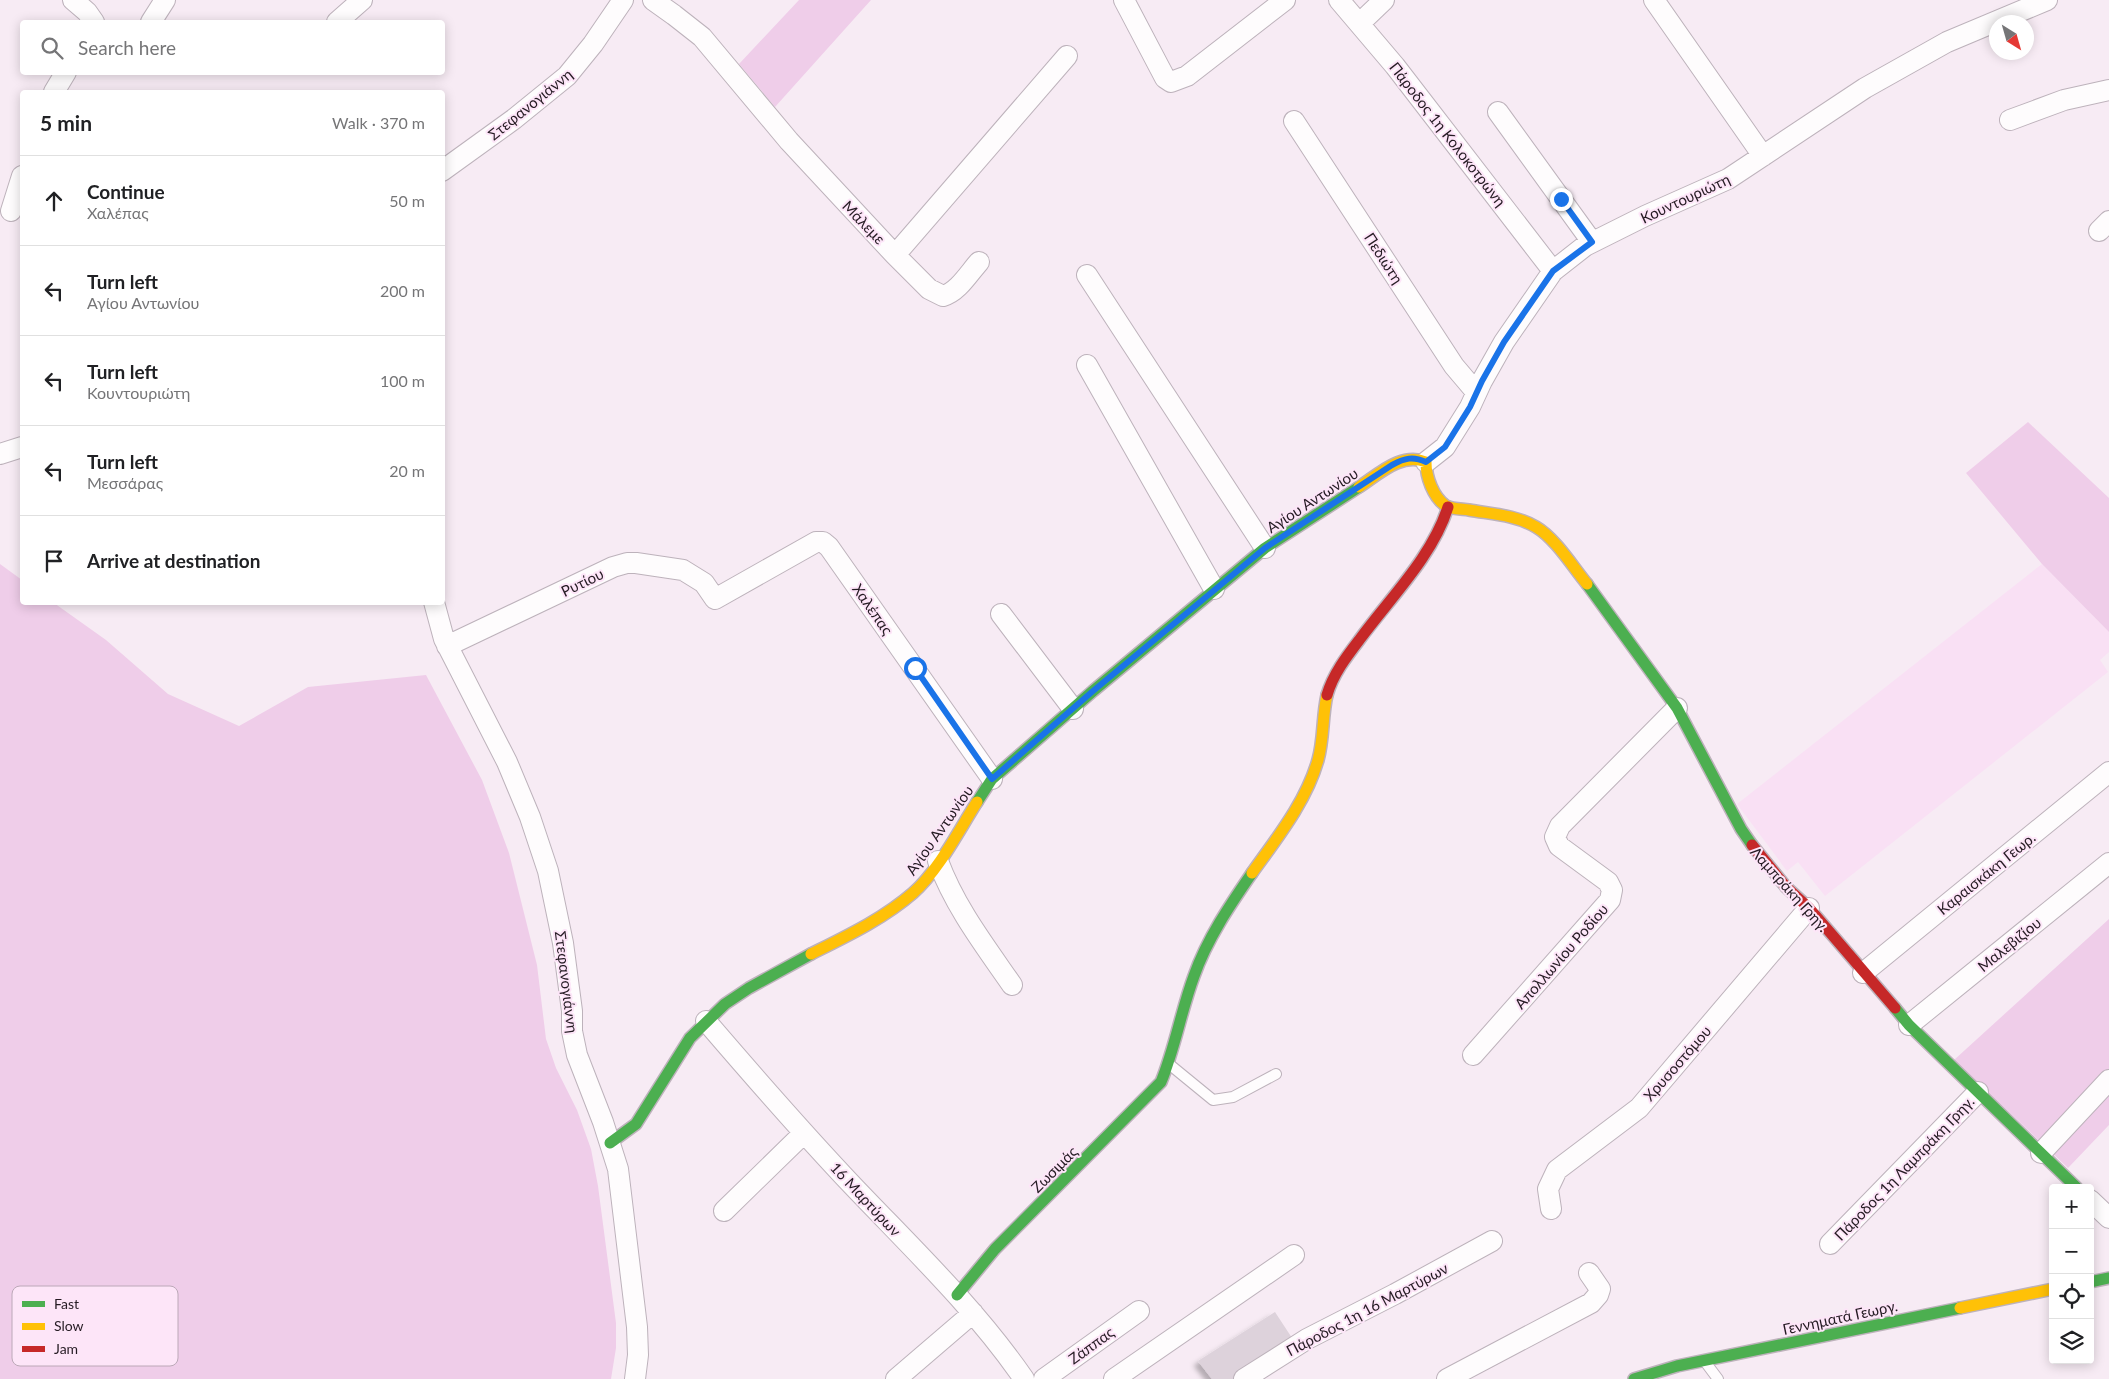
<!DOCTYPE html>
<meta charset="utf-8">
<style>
:root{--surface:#fff;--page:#f2f2f2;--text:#202124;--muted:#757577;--line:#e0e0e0}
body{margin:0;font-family:Lato,sans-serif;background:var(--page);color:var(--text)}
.controls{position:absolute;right:15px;bottom:15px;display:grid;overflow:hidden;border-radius:5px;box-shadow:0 2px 12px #0003}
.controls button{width:45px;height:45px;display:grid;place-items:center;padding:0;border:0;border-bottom:1px solid var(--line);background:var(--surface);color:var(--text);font:25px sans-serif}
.compass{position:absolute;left:1989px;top:15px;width:45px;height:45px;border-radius:50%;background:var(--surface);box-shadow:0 2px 12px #0003;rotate:143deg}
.stop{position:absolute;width:15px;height:15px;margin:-11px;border:4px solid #1a73e8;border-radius:50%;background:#fff}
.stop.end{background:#1a73e8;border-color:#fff;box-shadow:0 1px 5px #0008}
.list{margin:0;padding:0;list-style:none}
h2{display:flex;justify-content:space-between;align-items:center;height:65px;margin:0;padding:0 20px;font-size:21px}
h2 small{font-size:16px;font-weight:400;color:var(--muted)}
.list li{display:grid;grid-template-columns:32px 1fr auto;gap:15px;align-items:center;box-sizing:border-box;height:90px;padding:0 20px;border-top:1px solid var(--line)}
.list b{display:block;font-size:19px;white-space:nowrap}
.list p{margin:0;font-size:16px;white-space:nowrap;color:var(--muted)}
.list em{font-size:16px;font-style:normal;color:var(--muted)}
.icon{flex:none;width:28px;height:28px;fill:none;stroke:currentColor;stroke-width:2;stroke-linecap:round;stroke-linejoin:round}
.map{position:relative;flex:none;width:2109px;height:1379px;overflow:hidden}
.search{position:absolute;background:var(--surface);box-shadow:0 2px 12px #0003;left:20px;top:20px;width:425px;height:55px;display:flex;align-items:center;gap:12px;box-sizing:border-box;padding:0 18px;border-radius:5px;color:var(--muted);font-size:19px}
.panel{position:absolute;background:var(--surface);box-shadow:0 2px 12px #0003;left:20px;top:90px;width:425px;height:515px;border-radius:5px}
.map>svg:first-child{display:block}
.built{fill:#f9e0f4}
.green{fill:#efcde9}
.building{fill:#ddd2db;filter:url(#shadow)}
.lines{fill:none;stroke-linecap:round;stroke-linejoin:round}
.lane-casing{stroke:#bdb2bb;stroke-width:12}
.street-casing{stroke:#bdb2bb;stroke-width:22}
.fast-casing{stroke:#bdb2bb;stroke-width:14}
.slow-casing{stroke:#bdb2bb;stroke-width:14}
.jam-casing{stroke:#bdb2bb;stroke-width:14}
.lane{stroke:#fefcfd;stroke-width:10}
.street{stroke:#fefcfd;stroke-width:20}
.fast{stroke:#4caf50;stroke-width:11}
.slow{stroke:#ffc107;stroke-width:11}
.jam{stroke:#c62828;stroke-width:11}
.route{stroke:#1a73e8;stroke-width:6}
.labels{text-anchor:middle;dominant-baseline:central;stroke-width:4;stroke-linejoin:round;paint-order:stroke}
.street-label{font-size:15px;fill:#251b23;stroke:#fde5f8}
.key{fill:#fde5f8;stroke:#bca8b8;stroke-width:1}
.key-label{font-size:14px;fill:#251b23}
</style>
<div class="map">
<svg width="2109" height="1379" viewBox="0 0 2109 1379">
<defs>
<filter id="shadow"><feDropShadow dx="-4.5" dy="4.5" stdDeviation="2.5" flood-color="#0004"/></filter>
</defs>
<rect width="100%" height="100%" fill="#f7ebf4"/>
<path class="built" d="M2042,564L2109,632V652L2100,660L2108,672L1825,896L1798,862L1787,871L1737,804Z"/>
<path class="green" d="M799,0H871L775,107L739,64Z
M2028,422L2109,498V632L2042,564L1966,473Z
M0,564L22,580V602L54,603L106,640L168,694L239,726L308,687L426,675L482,780L509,853L537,965L546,1039L556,1068L577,1110L591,1149L598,1186L616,1323V1348L611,1379H0Z
M2109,919V1125L2068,1168L1954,1060Z"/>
<path class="building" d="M1275,1312L1294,1341L1232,1379H1212L1198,1361Z"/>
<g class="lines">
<defs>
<path id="lane" d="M1169,1064L1213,1100L1233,1097L1276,1074
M1706,1363L1718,1379"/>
<path id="street" d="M73,0L87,12L94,22
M653,0L674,15L702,37L789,141L895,255L1067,56
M1124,0L1165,78L1171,82L1187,76L1285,0
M1339,0L1395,66L1553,271
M1654,0L1763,156
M151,22L165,0
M337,22L362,0
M1360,23L1384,0
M54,92L66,72
M1498,112L1592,242
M2010,120L2064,100L2109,90
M1294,121L1454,366L1476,392
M442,171L514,119L567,76L593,44L623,0
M11,211L22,176
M2099,231L2109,221
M895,255L929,289L943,296C958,292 969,273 979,262
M1087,275L1265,548
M1087,365L1214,589
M0,454L22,447
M1426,462L1445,447L1470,407L1482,381L1504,342L1553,271L1585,246L1645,216L1728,179L1865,88L1947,42L2047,0
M434,602L444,639L507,762L530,817L548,871L563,943L572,1011V1031L577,1055L603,1122L618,1169L637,1327L638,1355L635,1379
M1001,614L1073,709
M447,646L613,567L627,563H636L683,570L704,583L715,599L816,542H823L829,547L992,779
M938,861C955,907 985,946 1012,985
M1863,973L2109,772
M706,1021C754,1077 802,1132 853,1186C912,1248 975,1308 1024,1379
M1909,1025L2109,863
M1473,1055L1610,900L1612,890L1608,882L1559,846L1555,837L1560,826L1677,708
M2041,1153L2109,1080
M2090,1200L2109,1218
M1551,1209L1548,1189L1557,1170L1639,1108L1809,908
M724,1211L804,1133
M1830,1244L1978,1092
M896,1379L973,1313
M1044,1379L1139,1311
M1114,1379L1294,1255
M1244,1379L1307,1339L1395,1294L1492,1241
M1447,1379L1591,1303L1598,1295L1600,1289L1589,1273"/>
<path id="fast" d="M1587,584L1677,708L1741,829L1752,845
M977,802L992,779L1093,691L1265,548L1359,487
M1895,1008L1909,1025L2077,1188
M610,1143L636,1124L690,1038L725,1004L749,988L811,954
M2090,1282L2109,1278
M957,1295L995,1249L1161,1082C1175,1048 1181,1011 1194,976C1207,939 1230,905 1252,873
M1634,1379L1677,1366L1960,1308"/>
<path id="slow" d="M1359,487C1379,474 1401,452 1426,462C1426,477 1433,497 1446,506C1452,509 1462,509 1469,510C1491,514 1516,515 1536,527C1555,538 1573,567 1587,584
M1252,873C1277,838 1306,802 1318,760C1324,739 1322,717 1327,695
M811,954C847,936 883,919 913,893C939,870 959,830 977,802
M1960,1308L2053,1289"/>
<path id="jam" d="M1327,695C1333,674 1347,656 1360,639C1391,597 1432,557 1448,507
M1752,845L1786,887L1809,908L1895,1008"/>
</defs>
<use href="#lane" class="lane-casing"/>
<use href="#street" class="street-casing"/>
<use href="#fast" class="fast-casing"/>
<use href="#slow" class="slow-casing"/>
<use href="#jam" class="jam-casing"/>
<use href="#lane" class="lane"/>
<use href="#street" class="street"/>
<use href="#fast" class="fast"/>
<use href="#slow" class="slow"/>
<use href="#jam" class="jam"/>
</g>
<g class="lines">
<path class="route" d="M915,668L992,779L1093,691L1265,548L1392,465C1405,458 1413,456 1426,462L1445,447L1470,407L1482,381L1504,342L1553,271L1592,242L1561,199"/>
</g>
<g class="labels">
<g class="street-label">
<text transform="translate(530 104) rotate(-39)">Στεφανογιάννη</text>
<text transform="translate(1448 134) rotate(52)">Πάροδος 1η Κολοκοτρώνη</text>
<text transform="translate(1685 198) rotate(-25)">Κουντουριώτη</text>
<text transform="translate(864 222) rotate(46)">Μάλεμε</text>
<text transform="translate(1384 258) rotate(57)">Πεδιώτη</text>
<text transform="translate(1312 500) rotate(-33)">Αγίου Αντωνίου</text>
<text transform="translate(582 582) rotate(-26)">Ρυτίου</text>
<text transform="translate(873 609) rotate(55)">Χαλέπας</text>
<text transform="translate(939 830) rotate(-55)">Αγίου Αντωνίου</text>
<text transform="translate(1986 873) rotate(-39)">Καραισκάκη Γεωρ.</text>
<text transform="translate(1790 889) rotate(48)">Λαμπράκη Γρηγ.</text>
<text transform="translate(2009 944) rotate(-39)">Μαλεβιζίου</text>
<text transform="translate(1561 956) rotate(-49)">Απολλωνίου Ροδίου</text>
<text transform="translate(567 982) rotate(83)">Στεφανογιάννη</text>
<text transform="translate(1677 1063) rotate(-49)">Χρυσοστόμου</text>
<text transform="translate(1904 1168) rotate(-46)">Πάροδος 1η Λαμπράκη Γρηγ.</text>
<text transform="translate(1054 1169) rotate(-45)">Ζωσιμάς</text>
<text transform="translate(866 1199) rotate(47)">16 Μαρτύρων</text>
<text transform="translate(1367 1309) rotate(-28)">Πάροδος 1η 16 Μαρτύρων</text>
<text transform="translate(1840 1317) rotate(-12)">Γεννηματά Γεωργ.</text>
<text transform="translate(1091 1345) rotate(-36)">Ζάππας</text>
</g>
</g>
<rect x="12" y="1286" width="166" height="80" rx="8" class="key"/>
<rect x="22" y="1301" width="23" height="6" fill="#4caf50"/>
<rect x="22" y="1323" width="23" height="7" fill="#ffc107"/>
<rect x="22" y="1346" width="23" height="6" fill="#c62828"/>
<g class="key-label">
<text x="54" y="1309">Fast</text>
<text x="54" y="1331">Slow</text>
<text x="54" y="1354">Jam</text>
</g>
</svg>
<div class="controls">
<button>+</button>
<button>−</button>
<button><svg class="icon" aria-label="locate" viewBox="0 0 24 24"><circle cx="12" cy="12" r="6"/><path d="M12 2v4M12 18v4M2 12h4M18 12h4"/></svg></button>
<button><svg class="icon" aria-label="layers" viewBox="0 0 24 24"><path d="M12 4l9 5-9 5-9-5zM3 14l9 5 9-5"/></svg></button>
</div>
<svg class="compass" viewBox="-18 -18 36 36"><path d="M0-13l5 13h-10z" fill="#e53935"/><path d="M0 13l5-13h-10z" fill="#757577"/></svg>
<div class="stop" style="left:915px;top:668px"></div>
<div class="stop end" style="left:1561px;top:199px"></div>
<div class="search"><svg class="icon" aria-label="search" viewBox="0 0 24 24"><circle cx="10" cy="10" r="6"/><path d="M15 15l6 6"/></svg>Search here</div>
<section class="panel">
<h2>5 min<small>Walk · 370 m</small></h2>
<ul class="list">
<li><svg class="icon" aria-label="ahead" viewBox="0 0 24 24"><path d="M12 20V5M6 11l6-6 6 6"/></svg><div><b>Continue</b><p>Χαλέπας</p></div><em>50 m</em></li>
<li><svg class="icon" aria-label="left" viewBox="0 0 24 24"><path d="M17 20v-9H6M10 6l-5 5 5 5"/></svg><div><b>Turn left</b><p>Αγίου Αντωνίου</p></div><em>200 m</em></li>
<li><svg class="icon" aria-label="left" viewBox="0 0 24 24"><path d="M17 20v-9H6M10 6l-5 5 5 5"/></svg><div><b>Turn left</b><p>Κουντουριώτη</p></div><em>100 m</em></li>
<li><svg class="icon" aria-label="left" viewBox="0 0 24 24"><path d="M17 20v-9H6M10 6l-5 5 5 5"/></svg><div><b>Turn left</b><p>Μεσσάρας</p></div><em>20 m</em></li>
<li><svg class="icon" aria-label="arrive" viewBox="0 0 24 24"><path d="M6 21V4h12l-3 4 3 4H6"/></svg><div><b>Arrive at destination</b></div></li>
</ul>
</section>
</div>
